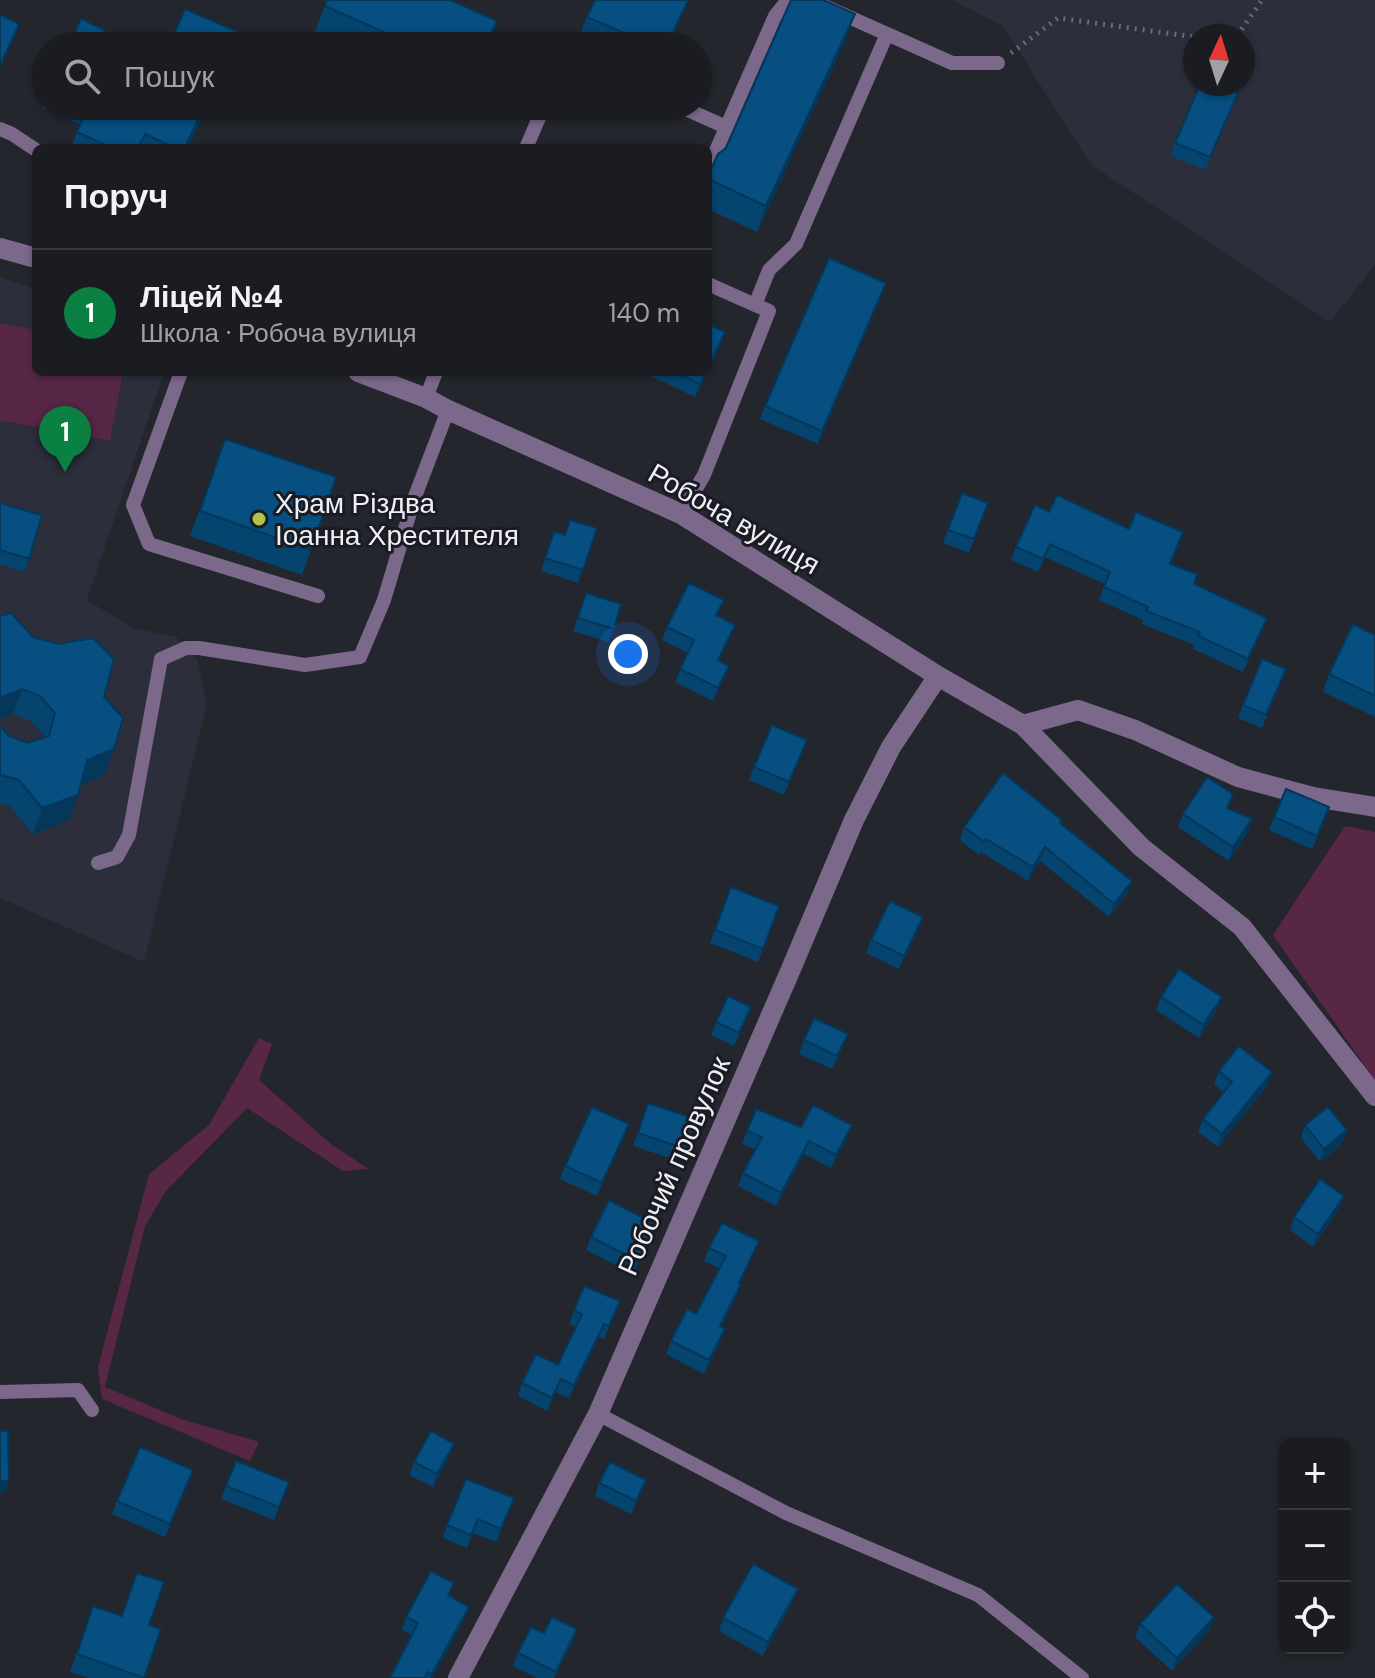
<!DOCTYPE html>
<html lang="uk">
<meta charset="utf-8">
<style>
:root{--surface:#1b1c22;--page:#24252a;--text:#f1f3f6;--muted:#a0a1a5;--line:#393a40;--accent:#0b8043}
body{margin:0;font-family:"DM Sans",sans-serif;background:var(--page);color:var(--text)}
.controls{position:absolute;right:24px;bottom:24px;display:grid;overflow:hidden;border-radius:12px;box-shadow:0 2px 6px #0004}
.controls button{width:72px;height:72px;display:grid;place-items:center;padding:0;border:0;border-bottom:2px solid var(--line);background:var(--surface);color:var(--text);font:40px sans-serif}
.compass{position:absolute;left:1183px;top:24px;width:72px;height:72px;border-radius:50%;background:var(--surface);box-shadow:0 2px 6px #0004;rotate:4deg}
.you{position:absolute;left:628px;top:654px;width:28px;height:28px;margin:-20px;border:6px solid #fff;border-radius:50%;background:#1a73e8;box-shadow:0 0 0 12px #1a73e833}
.badge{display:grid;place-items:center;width:52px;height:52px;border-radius:50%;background:var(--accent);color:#fff;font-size:26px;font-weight:700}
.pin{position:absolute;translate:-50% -66px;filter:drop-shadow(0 2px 4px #0008)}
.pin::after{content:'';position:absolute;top:42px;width:28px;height:24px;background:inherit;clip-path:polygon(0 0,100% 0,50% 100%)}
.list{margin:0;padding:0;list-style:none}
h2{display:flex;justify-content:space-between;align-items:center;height:104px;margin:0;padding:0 32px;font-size:34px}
h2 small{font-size:26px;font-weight:400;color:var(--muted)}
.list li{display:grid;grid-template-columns:52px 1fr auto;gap:24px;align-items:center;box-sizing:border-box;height:128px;padding:0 32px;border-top:2px solid var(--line)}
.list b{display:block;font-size:30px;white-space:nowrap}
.list p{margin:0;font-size:26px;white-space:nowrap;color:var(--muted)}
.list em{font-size:26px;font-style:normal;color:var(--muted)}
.icon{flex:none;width:44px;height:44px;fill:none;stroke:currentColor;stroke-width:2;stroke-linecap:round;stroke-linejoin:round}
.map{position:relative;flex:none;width:1375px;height:1678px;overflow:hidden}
.search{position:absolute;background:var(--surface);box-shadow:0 2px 6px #0004;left:32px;top:32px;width:680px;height:88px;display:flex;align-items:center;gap:20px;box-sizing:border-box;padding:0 28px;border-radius:44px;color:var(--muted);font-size:30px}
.panel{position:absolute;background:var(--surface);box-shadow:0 2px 6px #0004;left:32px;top:144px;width:680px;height:232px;border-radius:12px}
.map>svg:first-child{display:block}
.built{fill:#2c2e3b;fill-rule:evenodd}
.green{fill:#582746}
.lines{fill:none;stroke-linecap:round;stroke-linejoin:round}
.path{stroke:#6a6c72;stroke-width:5;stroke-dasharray:2 6;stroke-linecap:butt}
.lane{stroke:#7c688a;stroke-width:14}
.street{stroke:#7c688a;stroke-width:20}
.wall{fill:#05446e}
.shaded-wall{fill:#04375a}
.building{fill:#064f80;stroke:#04375a;stroke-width:2}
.poi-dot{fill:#b3c24b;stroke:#1b1c23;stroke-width:3}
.labels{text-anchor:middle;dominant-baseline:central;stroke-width:6;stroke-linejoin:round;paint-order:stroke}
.poi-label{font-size:28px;fill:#eff0f5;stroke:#1b1c23;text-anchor:start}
.street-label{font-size:28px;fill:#eff0f5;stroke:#1b1c23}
</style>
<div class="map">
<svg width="1375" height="1678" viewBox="0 0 1375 1678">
<rect width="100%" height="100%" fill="#24262d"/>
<path class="built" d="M952,0H1375V265L1330,322L1091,165L1003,26ZM1195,36H1243V84H1195Z
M0,277L36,289V372H164L87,600L133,628L176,637L197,659L207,704L144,962L0,898Z"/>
<path class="green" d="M0,323L36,330V372H123L110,441L0,420Z
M1345,826L1375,832V1080L1273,935Z
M259,1038L272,1044L259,1080L332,1145L369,1169L343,1171L247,1108L166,1191L145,1226L105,1387L181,1419L259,1442L250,1461L102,1399L98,1367L149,1174L209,1125Z"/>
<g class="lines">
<path class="path" d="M1237,36L1262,0
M1011,53L1058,18L1195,37"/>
<path class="lane" d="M811,0L952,63H998
M679,106L726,127
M0,129L12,134L36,150
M526,148L544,106
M708,169L775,16L788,0
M755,305L769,270L796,244L887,34
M181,372L133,505L149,544L318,596
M426,398L436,372
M681,514L704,475L769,311L708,284
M98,863L117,857L129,835L161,659L186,648H199L305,665L360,657L384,600L414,499L448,410
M0,1392L78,1390L92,1410
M598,1414L786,1513L978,1595L1082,1678"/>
<path class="street" d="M0,248L36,258
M358,372L426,398L448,410L681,514L938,676L1023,725L1141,847L1242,927L1375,1096
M1023,725L1078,710L1135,730L1238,777L1313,797L1375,807
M458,1678L598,1414L791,969L854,820L891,747L938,676"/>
</g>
<path class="wall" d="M327,0L485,46H321L311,42Z
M689,0L668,46H613L581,32L587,17Z
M855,14L846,39L757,232L708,209V176L726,148Z
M1238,93L1205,170L1171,156L1175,143Z
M46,99V106H207L188,148H71L80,125L43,108Z
M881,296L818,444L760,419L765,406Z
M642,372H708L695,397Z
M225,439L311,550L302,575L190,536Z
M962,493L988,503L969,553L943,543Z
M0,503L29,559L24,572L0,564Z
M597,528L578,583L541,571L554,532L565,535Z
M1129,529L1178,546L1170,564L1194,584L1262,631L1243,672L1193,649L1194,645L1142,624L1143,620L1099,600L1105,584L1045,557L1038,572L1011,560L1016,547Z
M586,593L621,604L609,642L573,631Z
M718,616L735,625L719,661L729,666L713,701L675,682L688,653L662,640L667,627Z
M1375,635V717L1323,692L1329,674Z
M33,637L104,697L105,775L81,784L69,820L33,834L10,806L0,803V726L9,736L27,743L45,737L30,721L13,714Z
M1281,682L1262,728L1238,718L1243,705Z
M807,740L784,795L749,780L754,767Z
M1228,808L1252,819L1248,832L1229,861L1178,827L1183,814Z
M1274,817L1325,820L1312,849L1269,830Z
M1061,823L1132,881L1127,894L1109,917L1040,861L1028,881L981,852L979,855L960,840L964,827Z
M731,887L779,906L758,962L710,943Z
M923,917L918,931L899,969L866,953L871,940Z
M1161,997L1217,1010L1199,1038L1156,1010Z
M751,1007L734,1046L711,1035L716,1022Z
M804,1040L843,1047L832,1069L799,1054Z
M1219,1071L1268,1085L1218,1147L1198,1132L1203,1119L1224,1093L1214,1084Z
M648,1103L696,1119L682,1162L633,1146Z
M756,1109L801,1127L847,1138L831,1168L804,1154L776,1206L738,1186L743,1173L755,1149L742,1144Z
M629,1124L597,1196L560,1179L565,1166Z
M1305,1125L1342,1144L1320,1162L1301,1138Z
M1339,1209L1313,1247L1290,1230L1294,1217Z
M591,1237L652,1238L634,1274L586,1250Z
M759,1241L740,1284L736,1297L721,1327L720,1342L704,1374L666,1354L671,1341L696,1314L719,1268L704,1261L709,1248Z
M620,1301L604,1339L599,1337L569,1398L556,1392L547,1411L518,1396L522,1383L558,1365L576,1327L569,1324L574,1311Z
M454,1444L449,1457L433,1487L409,1475L414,1462Z
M236,1461L289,1482L274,1520L221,1499Z
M188,1483L165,1537L112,1514L117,1501Z
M599,1483L642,1493L631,1514L595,1496Z
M509,1512L496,1542L473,1533L467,1548L443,1538L447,1525Z
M798,1589L793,1602L763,1656L719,1631L723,1618Z
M449,1596L469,1607L464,1620L432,1678H390L412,1635L402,1630L406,1617Z
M93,1606L149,1625L144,1678H88L70,1672Z
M1214,1617L1209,1631L1172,1671L1135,1637L1140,1624Z
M544,1633L573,1642L554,1678H537L513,1666L518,1653Z"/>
<path class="shaded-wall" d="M688,0H689L668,46H667Z
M855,14L846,39L757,232L766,206Z
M19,24L15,37L0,69V66Z
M204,106H207L188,148H185Z
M886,283L881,296L818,444L822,431Z
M725,332L721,345L708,371V368Z
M706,372H708L695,397L700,384Z
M1267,618L1262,631L1243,672L1248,659Z
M735,625L730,638L713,673L718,660Z
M729,666L724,679L713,701L718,688Z
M22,689L13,714L0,719V698Z
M114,749L105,775L78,786L87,760Z
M78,795L69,820L33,834L42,808Z
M1252,819L1248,832L1229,861L1233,847Z
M1045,847L1040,861L1028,881L1033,867Z
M1132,881L1127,894L1109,917L1114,904Z
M923,917L918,931L899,969L904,956Z
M1222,997L1217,1010L1199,1038L1203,1025Z
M1272,1072L1268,1085L1218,1147L1222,1134Z
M629,1124L624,1137L597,1196L602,1183Z
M852,1125L847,1138L831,1168L836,1155Z
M1347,1130L1342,1144L1320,1162L1324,1149Z
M809,1141L804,1154L776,1206L781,1193Z
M1344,1196L1339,1209L1313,1247L1318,1234Z
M657,1225L652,1238L634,1274L638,1261Z
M759,1241L754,1254L734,1296L739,1283Z
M741,1284L736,1297L715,1339L720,1326Z
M604,1324L599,1337L569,1398L574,1385Z
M725,1329L720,1342L704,1374L709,1360Z
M454,1444L449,1457L433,1487L437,1474Z
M646,1480L642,1493L631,1514L636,1501Z
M0,1481H9L4,1494H0Z
M798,1589L793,1602L763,1656L768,1642Z
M469,1607L464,1620L432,1678H430Z
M1214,1617L1209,1631L1172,1671L1177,1658Z
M577,1629L573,1642L553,1678L556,1672Z"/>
<path class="building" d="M327,0H450L497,21L485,46H415L325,6Z
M595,0H688L667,46H654L587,17Z
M791,0H824L855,14L766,206L708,179V176L718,154L726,148Z
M185,9L238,32L232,46H169Z
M0,15L19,24L0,66Z
M81,19L105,30L102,36L124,46H69Z
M1200,84H1217L1238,93L1210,157L1175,143Z
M88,106H204L185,148H175L145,134L138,148H112L77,132Z
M829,258L886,283L822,431L765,406Z
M708,324L725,332L708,368Z
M674,372H706L700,384Z
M225,439L336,477L311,550L200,511Z
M962,493L988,503L974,539L948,530Z
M1057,495L1129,529L1136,512L1183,532L1170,564L1197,574L1194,584L1267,618L1248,659L1198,636L1200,632L1146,611L1148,607L1104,587L1110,572L1050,544L1043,559L1016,547L1035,505L1049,512Z
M0,503L42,515L29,559L0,550Z
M570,520L597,528L583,570L545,558L554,532L565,535Z
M689,583L724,600L716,615L735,625L718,660L729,666L718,688L680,669L694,640L667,627Z
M586,593L621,604L614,629L578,618Z
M11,613L33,637L58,644L93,638L114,659L104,697L123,718L114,749L87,760L78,795L42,808L19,780L0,775V726L9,736L27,743L49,736L55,713L40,696L22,689L0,698V616Z
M1353,624L1375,635V696L1329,674Z
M1262,659L1286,669L1266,715L1243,705Z
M772,725L807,740L789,782L754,767Z
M1003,773L1062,820L1060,823L1132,881L1114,904L1045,847L1033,867L986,839L984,842L964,827Z
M1207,777L1233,794L1227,808L1252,819L1233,847L1183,814Z
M1286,789L1329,807L1317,836L1274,817Z
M731,887L779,906L763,949L715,930Z
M890,901L923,917L904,956L871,940Z
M1179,969L1222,997L1203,1025L1161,997Z
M728,996L751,1007L739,1033L716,1022Z
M814,1018L848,1034L837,1056L804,1040Z
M1239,1046L1272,1072L1222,1134L1203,1119L1232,1082L1219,1071Z
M648,1103L696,1119L686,1149L638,1133Z
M813,1105L852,1125L836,1155L809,1141L781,1193L743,1173L762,1137L747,1131L756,1109L801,1127Z
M592,1107L629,1124L602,1183L565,1166Z
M1328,1107L1347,1130L1324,1149L1305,1125Z
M1320,1179L1344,1196L1318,1234L1294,1217Z
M609,1200L657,1225L638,1261L591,1237Z
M722,1223L759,1241L739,1283L741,1284L720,1326L725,1329L709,1360L671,1341L687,1309L696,1314L726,1256L709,1248Z
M584,1286L620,1301L609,1326L604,1324L574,1385L561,1379L552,1398L522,1383L536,1354L558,1365L582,1314L574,1311Z
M0,1431H8L9,1481H0Z
M431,1431L454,1444L437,1474L414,1462Z
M140,1447L193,1470L170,1524L117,1501Z
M236,1461L289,1482L279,1507L226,1486Z
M610,1462L646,1480L636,1501L599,1483Z
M466,1479L514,1498L501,1529L478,1519L471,1535L447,1525Z
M753,1564L798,1589L768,1642L723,1618Z
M431,1571L454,1583L448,1595L469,1607L432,1674L427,1672L425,1678H390L418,1623L406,1617Z
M137,1573L164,1582L149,1625L161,1629L144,1678L77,1654L93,1606L122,1616Z
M1177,1584L1214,1617L1177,1658L1140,1624Z
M552,1617L577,1629L556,1672L518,1653L531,1627L544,1633Z"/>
<circle class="poi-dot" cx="259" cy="519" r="8"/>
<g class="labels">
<g class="poi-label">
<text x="275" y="503">Храм Різдва<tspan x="275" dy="32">Іоанна Хрестителя</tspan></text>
</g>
<g class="street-label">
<text transform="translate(734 519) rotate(30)">Робоча вулиця</text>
<text transform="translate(674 1166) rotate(-66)">Робочий провулок</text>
</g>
</g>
</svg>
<div class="controls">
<button>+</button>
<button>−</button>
<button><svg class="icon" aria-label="locate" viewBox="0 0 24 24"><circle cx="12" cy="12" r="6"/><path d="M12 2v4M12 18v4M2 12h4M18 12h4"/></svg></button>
</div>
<svg class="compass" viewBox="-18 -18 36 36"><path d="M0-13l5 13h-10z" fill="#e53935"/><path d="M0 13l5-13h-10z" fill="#a0a1a5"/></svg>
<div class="you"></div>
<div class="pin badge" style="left:65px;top:472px">1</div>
<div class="search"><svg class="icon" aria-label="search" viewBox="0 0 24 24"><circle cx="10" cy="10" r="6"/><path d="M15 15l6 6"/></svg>Пошук</div>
<section class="panel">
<h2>Поруч<small></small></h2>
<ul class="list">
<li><span class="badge">1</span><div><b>Ліцей №4</b><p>Школа · Робоча вулиця</p></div><em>140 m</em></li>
</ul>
</section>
</div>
